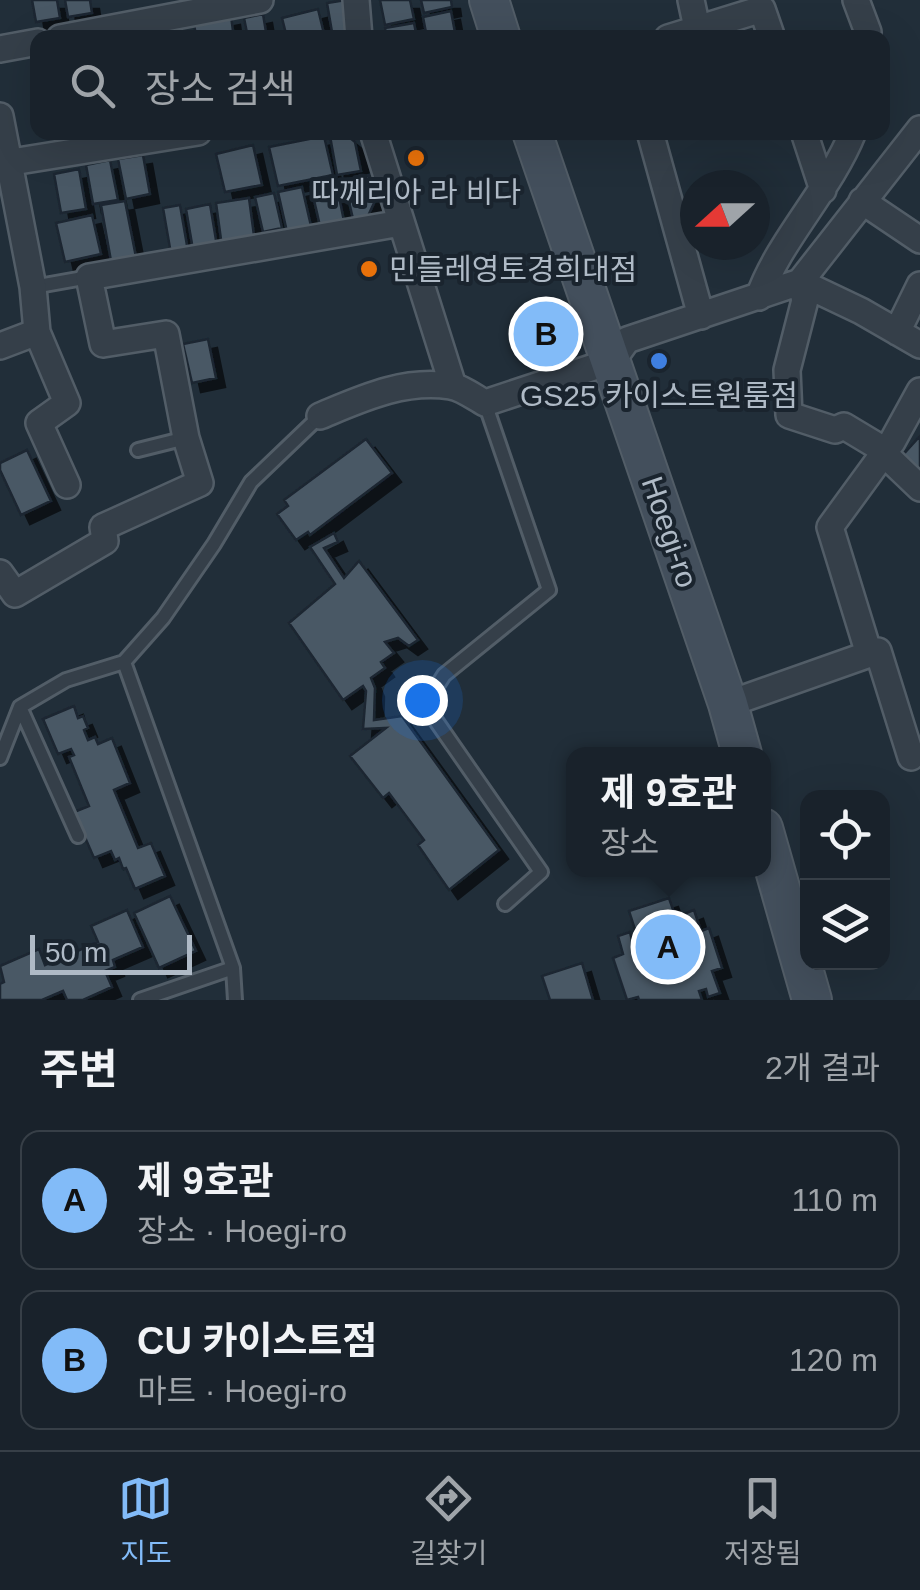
<!DOCTYPE html>
<html lang="ko">
<meta charset="utf-8">
<style>
:root{--surface:#19222b;--page:#262f37;--text:#f1f3f6;--muted:#9fa4a9;--line:#373f47;--accent:#82bbf8}
body{margin:0;font-family:Arial,"Noto Sans KR",sans-serif;background:var(--page);color:var(--text)}
.controls{position:absolute;right:30px;bottom:30px;display:grid;overflow:hidden;border-radius:20px;box-shadow:0 10px 40px #0002}
.controls button{width:90px;height:90px;display:grid;place-items:center;padding:0;border:0;border-bottom:2px solid var(--line);background:var(--surface);color:var(--text);font:50px sans-serif}
.compass{position:absolute;left:680px;top:170px;width:90px;height:90px;border-radius:50%;background:var(--surface);box-shadow:0 10px 40px #0002;rotate:249deg}
.scale{position:absolute;left:30px;bottom:25px;width:162px;box-sizing:border-box;padding-left:10px;border:5px solid #afbac6;border-top:0;font-size:28px;line-height:35px;white-space:nowrap;color:#afbac6;-webkit-text-stroke:8px #1a242e;paint-order:stroke}
.you{position:absolute;left:422px;top:700px;width:35px;height:35px;margin:-25px;border:8px solid #fff;border-radius:50%;background:#1a73e8;box-shadow:0 0 0 15px #1a73e833}
.badge{display:grid;place-items:center;width:65px;height:65px;border-radius:50%;background:var(--accent);color:#111;font-size:32px;font-weight:700}
.pin{position:absolute;translate:-50% -50%;border:5px solid #fff;box-shadow:0 2px 10px #0006}
.popup{position:absolute;left:566px;top:747px;width:205px;height:130px;box-sizing:border-box;display:grid;place-content:center;border-radius:20px;background:var(--surface);filter:drop-shadow(0 2px 8px #0005);font-size:32px;white-space:nowrap;color:var(--muted)}
.popup b{font-size:38px;color:var(--text)}
.popup::after{content:'';position:absolute;left:50%;top:100%;margin-left:-20px;border:20px solid transparent;border-top-color:var(--surface)}
.list{margin:0;padding:0;list-style:none}
h2{display:flex;justify-content:space-between;align-items:center;height:130px;margin:0;padding:0 40px;font-size:42px}
h2 small{font-size:32px;font-weight:400;color:var(--muted)}
.list li{display:grid;grid-template-columns:65px 1fr auto;gap:30px;align-items:center;box-sizing:border-box;height:140px;margin:0 20px 20px;padding:0 20px;border:2px solid var(--line);border-radius:20px}
.list b{display:block;font-size:38px;white-space:nowrap}
.list p{margin:0;font-size:32px;white-space:nowrap;color:var(--muted)}
.list em{font-size:32px;font-style:normal;color:var(--muted)}
.icon{flex:none;width:55px;height:55px;fill:none;stroke:currentColor;stroke-width:2;stroke-linecap:round;stroke-linejoin:round}
.map{position:relative;flex:none;width:920px;height:1000px;overflow:hidden}
.search{position:absolute;background:var(--surface);box-shadow:0 10px 40px #0002;left:30px;right:30px;top:30px;height:110px;display:flex;align-items:center;gap:25px;box-sizing:border-box;padding:0 35px;border-radius:20px;color:var(--muted);font-size:38px}
.sheet{height:450px;background:var(--surface)}
nav{display:flex;justify-content:space-around;align-items:center;box-sizing:border-box;height:140px;border-top:2px solid var(--line);background:var(--surface);font-size:28px;color:var(--muted)}
nav a{display:grid;justify-items:center;gap:5px}
nav .on{color:var(--accent)}
.map>svg:first-child{display:block}
.building{fill:#495865;stroke:#1c2630;stroke-width:2.5;filter:url(#shadow)}
.lines{fill:none;stroke-linecap:round;stroke-linejoin:round}
.lane-casing{stroke:#525d67;stroke-width:18}
.street-casing{stroke:#525d67;stroke-width:30}
.secondary-casing{stroke:#525d67;stroke-width:42}
.lane{stroke:#353f49;stroke-width:12}
.street{stroke:#353f49;stroke-width:25}
.secondary{stroke:#434f5c;stroke-width:38}
.food-dot{fill:#e8710a;stroke:#1a242e;stroke-width:4}
.shop-dot{fill:#3f7fe0;stroke:#1a242e;stroke-width:4}
.labels{text-anchor:middle;dominant-baseline:central;stroke-width:8;stroke-linejoin:round;paint-order:stroke}
.poi-label{font-size:30px;fill:#afbac6;stroke:#1a242e}
.street-label{font-size:30px;fill:#afbac6;stroke:#1a242e}
</style>
<div class="map">
<svg width="920" height="1000" viewBox="0 0 920 1000">
<defs>
<filter id="shadow"><feDropShadow dx="9" dy="9" stdDeviation="0" flood-color="#0009"/></filter>
</defs>
<rect width="100%" height="100%" fill="#212e39"/>
<path class="building" d="M32,0H57L60,18L36,22Z
M65,0H90L92,13L68,17Z
M346,0L354,38H333L327,3Z
M380,0H410L414,19L385,25Z
M421,0H451L452,7L424,13Z
M318,9L325,38H287L282,18Z
M451,11L456,38H427L423,17Z
M263,14L267,38H248L244,18Z
M231,16L234,38H196L194,23Z
M414,23L417,38H387L385,28Z
M52,132H94L96,141L62,146L53,139Z
M344,133L355,142L361,171L337,175L330,136Z
M324,136L333,175L278,186L269,147Z
M253,145L262,185L225,192L216,154Z
M143,155L150,194L126,199L118,159Z
M110,160L118,200L93,204L86,165Z
M79,169L86,209L61,213L54,174Z
M369,175L374,203L368,216L353,219L344,180Z
M336,182L344,221L320,226L311,187Z
M302,187L311,226L287,232L278,192Z
M274,193L282,228L263,232L255,197Z
M249,198L255,243L222,247L216,203Z
M125,201L136,257L111,261L101,205Z
M210,204L217,246L193,250L186,209Z
M180,205L188,251L171,254L163,208Z
M92,215L101,254L65,262L56,223Z
M208,339L216,378L192,383L183,344Z
M920,436V475L901,457Z
M366,439L392,473L310,535L308,532L296,540L277,514L288,506L284,500Z
M27,450L51,501L21,515L0,470V463Z
M334,533L338,542L324,548L344,578L359,561L418,640L409,646L398,638L385,642L394,653L381,662L385,668L371,678L375,688L374,720L402,716L499,850L449,890L418,845L424,840L389,793L383,798L350,756L386,728L363,729L366,691L363,686L343,700L289,623L335,584L310,547Z
M74,706L78,718L83,716L88,728L84,730L88,740L95,737L98,744L112,738L130,783L114,790L138,848L151,843L165,876L135,889L126,868L123,869L119,858L115,860L111,851L94,858L74,812L89,806L69,757L74,755L71,749L58,754L43,719Z
M170,896L196,951L159,968L134,913Z
M669,898L678,924L684,923L681,915L694,910L701,931L709,928L722,968L712,971L720,993L708,997L706,989L699,991L702,1000H639L638,997L627,1000L613,958L623,954L618,936L630,932L632,941L638,939L629,911Z
M127,910L143,947L113,960L115,967L105,971L112,987L83,1000H67L63,991L42,1000H0V984L4,982L0,966L39,949L45,965L98,942L91,926Z
M582,963L593,1000H550L542,976Z"/>
<g class="lines">
<defs>
<path id="lane" d="M33,287L89,277
M485,403L549,590L444,675L425,705L541,872L505,904
M138,450L186,438
M124,662L233,968L235,1000
M20,707L78,836
M0,758L20,707L66,680L124,662L163,618L214,544L251,482L320,416
M140,1000L233,968"/>
<path id="street" d="M356,0L359,38
M691,0L697,28
M856,0L868,32L867,38
M60,38L260,0
M668,38L762,9L772,38
M0,49L38,42
M0,116L33,287L37,332L0,346
M373,132L453,386
M650,132L701,316
M804,132L823,190
M0,164L198,132
M862,201L920,240
M800,282L805,300L787,370L789,415L835,430L844,426L874,444L920,488
M800,282L861,311L920,345
M759,297C779,240 830,190 853,132
M37,332L67,403L39,423L67,485
M897,332L920,285
M320,416C361,399 403,379 450,386C461,387 474,397 485,403L612,361L627,340L800,282L920,129
M0,573L15,594L105,541L103,527L200,483L186,438L166,334L103,344L89,277L401,223
M869,654L830,527L892,442L920,391
M728,704L878,651L911,757"/>
<path id="secondary" d="M489,0L501,38
M532,132L728,704L742,754
M763,828L812,1000"/>
</defs>
<use href="#lane" class="lane-casing"/>
<use href="#street" class="street-casing"/>
<use href="#secondary" class="secondary-casing"/>
<use href="#lane" class="lane"/>
<use href="#street" class="street"/>
<use href="#secondary" class="secondary"/>
</g>
<g class="food-dot">
<circle cx="416" cy="158" r="10"/>
<circle cx="369" cy="269" r="10"/>
</g>
<circle class="shop-dot" cx="659" cy="361" r="10"/>
<g class="labels">
<g class="poi-label">
<text x="416" y="192">따께리아 라 비다</text>
<text x="389" y="269" text-anchor="start">민들레영토경희대점</text>
<text x="659" y="395">GS25 카이스트원룸점</text>
</g>
<g class="street-label">
<text transform="translate(670 532) rotate(71)">Hoegi-ro</text>
</g>
</g>
</svg>
<div class="controls">
<button><svg class="icon" aria-label="locate" viewBox="0 0 24 24"><circle cx="12" cy="12" r="6"/><path d="M12 2v4M12 18v4M2 12h4M18 12h4"/></svg></button>
<button><svg class="icon" aria-label="layers" viewBox="0 0 24 24"><path d="M12 4l9 5-9 5-9-5zM3 14l9 5 9-5"/></svg></button>
</div>
<svg class="compass" viewBox="-18 -18 36 36"><path d="M0-13l5 13h-10z" fill="#e53935"/><path d="M0 13l5-13h-10z" fill="#9fa4a9"/></svg>
<div class="scale">50 m</div>
<div class="you"></div>
<div class="pin badge" style="left:668px;top:947px">A</div>
<div class="popup"><b>제 9호관</b>장소</div>
<div class="pin badge" style="left:546px;top:334px">B</div>
<div class="search"><svg class="icon" aria-label="search" viewBox="0 0 24 24"><circle cx="10" cy="10" r="6"/><path d="M15 15l6 6"/></svg>장소 검색</div>
</div>
<section class="sheet">
<h2>주변<small>2개 결과</small></h2>
<ul class="list">
<li><span class="badge">A</span><div><b>제 9호관</b><p>장소 · Hoegi-ro</p></div><em>110 m</em></li>
<li><span class="badge">B</span><div><b>CU 카이스트점</b><p>마트 · Hoegi-ro</p></div><em>120 m</em></li>
</ul>
</section>
<nav>
<a class="on"><svg class="icon" aria-label="map" viewBox="0 0 24 24"><path d="M3 6l6-2 6 2 6-2v14l-6 2-6-2-6 2zM9 4v14M15 6v14"/></svg>지도</a>
<a><svg class="icon" aria-label="directions" viewBox="0 0 24 24"><path d="M12 3l9 9-9 9-9-9zM9 14v-3h6M13 9l2 2-2 2"/></svg>길찾기</a>
<a><svg class="icon" aria-label="saved" viewBox="0 0 24 24"><path d="M7 4h10v16l-5-4-5 4z"/></svg>저장됨</a>
</nav>
